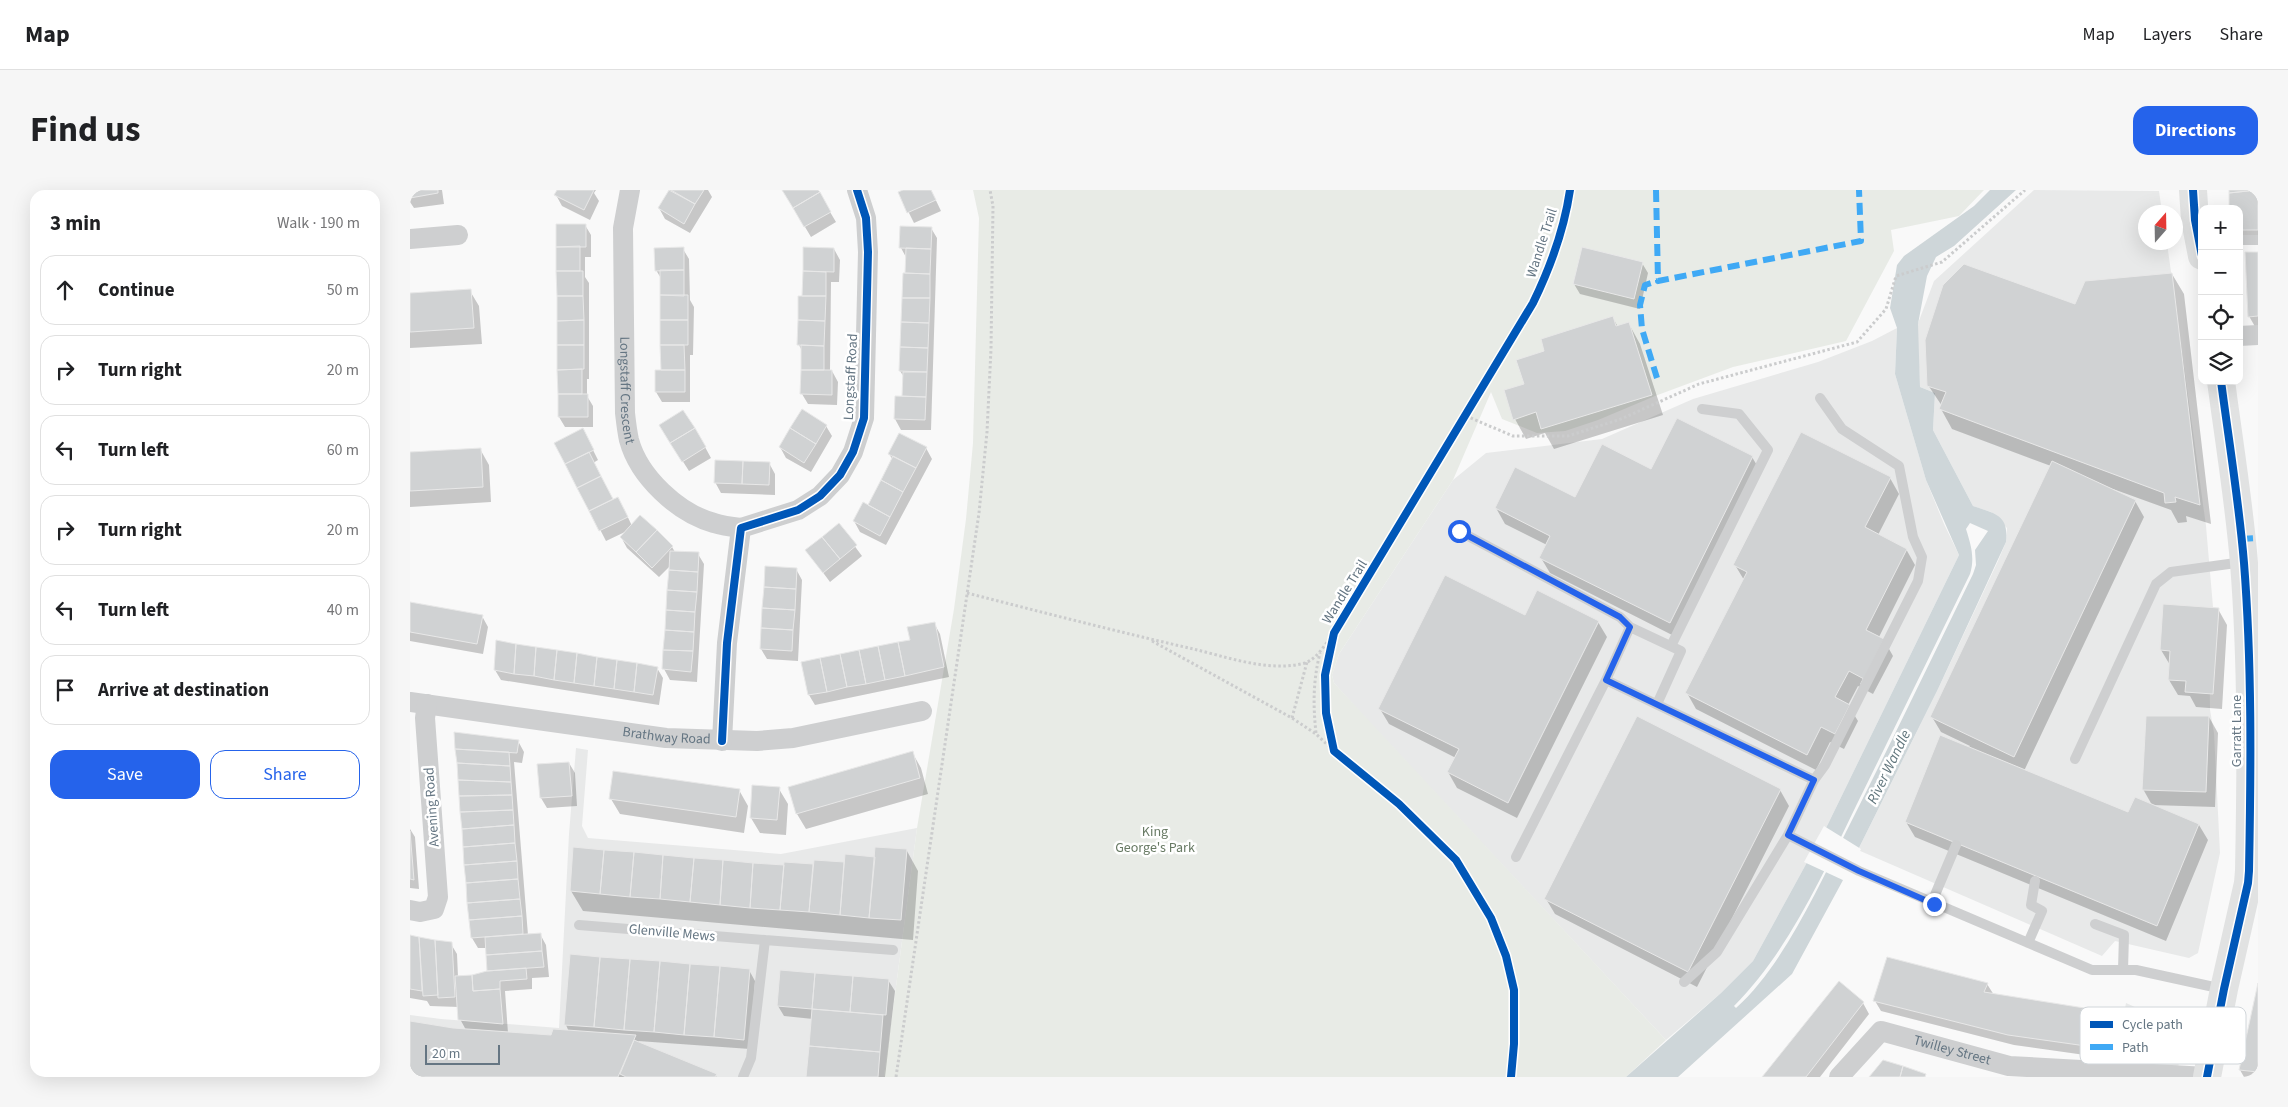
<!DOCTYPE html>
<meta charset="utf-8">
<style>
:root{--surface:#fff;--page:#f6f6f6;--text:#202124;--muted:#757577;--line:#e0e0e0;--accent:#2563eb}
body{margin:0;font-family:"Source Sans 3",sans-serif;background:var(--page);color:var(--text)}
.controls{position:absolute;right:15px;top:15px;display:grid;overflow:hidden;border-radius:10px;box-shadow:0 5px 20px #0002}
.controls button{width:45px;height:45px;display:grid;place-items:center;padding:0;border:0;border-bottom:1px solid var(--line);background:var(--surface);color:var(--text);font:25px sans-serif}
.compass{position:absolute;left:1728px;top:15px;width:45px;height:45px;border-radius:50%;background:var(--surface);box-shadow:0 5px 20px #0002;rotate:20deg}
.scale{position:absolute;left:15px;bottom:12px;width:75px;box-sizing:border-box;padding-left:5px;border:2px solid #657683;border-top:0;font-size:14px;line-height:18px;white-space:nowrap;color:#657683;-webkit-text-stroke:4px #fff;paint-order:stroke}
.stop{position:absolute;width:15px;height:15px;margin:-11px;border:4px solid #2563eb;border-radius:50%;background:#fff}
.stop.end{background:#2563eb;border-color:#fff;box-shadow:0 1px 5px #0008}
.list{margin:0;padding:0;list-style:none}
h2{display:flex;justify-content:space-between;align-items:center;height:65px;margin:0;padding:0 20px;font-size:21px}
h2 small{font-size:16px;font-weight:400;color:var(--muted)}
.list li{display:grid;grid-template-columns:32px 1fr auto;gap:15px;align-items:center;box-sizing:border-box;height:70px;margin:0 10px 10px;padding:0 10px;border:1px solid var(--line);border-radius:15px}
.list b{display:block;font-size:19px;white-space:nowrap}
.list em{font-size:16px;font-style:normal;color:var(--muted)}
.actions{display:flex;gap:10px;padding:15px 20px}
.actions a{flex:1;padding:11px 0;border:1px solid var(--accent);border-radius:15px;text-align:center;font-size:18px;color:var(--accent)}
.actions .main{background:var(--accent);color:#fff}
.icon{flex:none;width:28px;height:28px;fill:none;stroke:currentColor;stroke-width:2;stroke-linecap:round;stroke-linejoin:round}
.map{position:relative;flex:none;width:1848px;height:887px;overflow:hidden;border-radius:15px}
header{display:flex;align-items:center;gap:30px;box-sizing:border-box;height:70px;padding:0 25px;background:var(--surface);border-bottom:1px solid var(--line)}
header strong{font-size:24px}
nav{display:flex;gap:28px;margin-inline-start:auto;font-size:18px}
.intro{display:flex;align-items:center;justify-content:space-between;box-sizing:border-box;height:120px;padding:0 30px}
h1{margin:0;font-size:35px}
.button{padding:12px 22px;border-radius:15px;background:var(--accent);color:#fff;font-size:18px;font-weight:700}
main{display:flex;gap:30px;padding:0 30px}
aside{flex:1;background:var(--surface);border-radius:15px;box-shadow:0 5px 20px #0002}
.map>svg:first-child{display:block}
.built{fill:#e8e9e9}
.green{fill:#e8ebe6}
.water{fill:#ced6d9;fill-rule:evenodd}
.pier{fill:#f9f9f9}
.shadow{fill:#0003;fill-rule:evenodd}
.building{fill:#d0d2d3;stroke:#e8e8e8}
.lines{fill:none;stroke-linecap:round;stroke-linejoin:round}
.path{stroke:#cbcccd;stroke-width:3;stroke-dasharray:2.5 2.5;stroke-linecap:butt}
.lane{stroke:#cecfd0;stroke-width:10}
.street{stroke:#cecfd0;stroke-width:20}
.primary{stroke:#e1e2e2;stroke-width:28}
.quiet{stroke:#3fa9f5;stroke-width:6;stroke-dasharray:12 6;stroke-linecap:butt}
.cycleway-casing{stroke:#fff;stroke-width:11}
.cycleway{stroke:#0057b8;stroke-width:8}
.route{stroke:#2563eb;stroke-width:6}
.labels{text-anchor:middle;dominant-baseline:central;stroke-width:5;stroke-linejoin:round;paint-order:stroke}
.street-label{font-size:14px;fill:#657683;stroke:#fff}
.park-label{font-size:14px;fill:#687a64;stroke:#fff}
.water-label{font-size:15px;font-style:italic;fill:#60757c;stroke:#fff}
.key{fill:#fff;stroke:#d1d6da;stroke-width:1}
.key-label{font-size:14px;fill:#657683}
</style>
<header>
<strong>Map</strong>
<nav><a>Map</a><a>Layers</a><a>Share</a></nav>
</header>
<div class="intro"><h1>Find us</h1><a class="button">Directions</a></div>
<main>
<aside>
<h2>3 min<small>Walk · 190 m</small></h2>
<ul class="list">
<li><svg class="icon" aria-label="ahead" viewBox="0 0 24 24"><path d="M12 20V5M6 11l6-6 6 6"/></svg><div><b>Continue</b></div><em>50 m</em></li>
<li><svg class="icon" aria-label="right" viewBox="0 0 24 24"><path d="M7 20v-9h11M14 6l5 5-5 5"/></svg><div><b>Turn right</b></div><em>20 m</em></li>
<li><svg class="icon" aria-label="left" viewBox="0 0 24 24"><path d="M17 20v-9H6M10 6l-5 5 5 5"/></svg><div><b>Turn left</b></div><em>60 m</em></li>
<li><svg class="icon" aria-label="right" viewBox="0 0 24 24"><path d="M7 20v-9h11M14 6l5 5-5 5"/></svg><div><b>Turn right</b></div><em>20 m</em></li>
<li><svg class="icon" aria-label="left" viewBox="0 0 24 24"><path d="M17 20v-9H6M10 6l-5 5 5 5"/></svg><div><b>Turn left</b></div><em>40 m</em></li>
<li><svg class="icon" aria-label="arrive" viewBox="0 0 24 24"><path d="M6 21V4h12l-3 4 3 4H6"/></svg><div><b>Arrive at destination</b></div></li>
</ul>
<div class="actions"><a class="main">Save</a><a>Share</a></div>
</aside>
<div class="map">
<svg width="1848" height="887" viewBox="0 0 1848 887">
<rect width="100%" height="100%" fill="#f9f9f9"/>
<path class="built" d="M1624,0L1749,1L1752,22H1736V52L1757,53L1796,336L1803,417L1799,418L1800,520L1804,543L1810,663L1788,763L1779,768L1705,751L1692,766L1448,660L1528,499L1588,371L1596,352L1597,338L1581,322L1563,316L1523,240L1525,203L1510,197L1507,136L1524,91Z
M1487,138L1485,184L1516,290L1534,334L1549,365L1418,634L1343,771L1311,803L1256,850L949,521L924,493L922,485L929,464L1043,290L1076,263L1192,249L1283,209L1408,172L1462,151Z
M166,558L178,560L172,636L178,648L371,664L507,638L474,887H0V825L31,829L149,838L159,644Z
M1716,813L1776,840L1766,887H1707L1708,860Z"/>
<path class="green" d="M563,0H1574L1549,26L1481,40L1484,61L1436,151L1323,177L1245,206L1188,230L1155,241L1127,243L1092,229L1081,202L1043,290L929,464L922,485L924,493L1256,850L1216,887H474L507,638L544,419L556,329L563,253L569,28Z"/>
<path class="water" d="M1580,0H1606L1544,56L1526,67L1517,86L1508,134L1510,197L1525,203L1523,240L1563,316C1586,324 1599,325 1596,352L1528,499L1432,692L1382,784L1268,887H1216L1311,803L1343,771L1418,634L1549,365L1516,290L1485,184L1487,138L1480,118L1487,75L1494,66L1564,16ZM1560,333L1578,341L1565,360L1566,375L1563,384C1521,470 1479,557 1436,642C1408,698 1372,777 1326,818L1324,816C1378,762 1413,684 1446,616C1484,539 1522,461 1560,384C1565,368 1561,355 1556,339Z"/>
<path class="pier" d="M1414,636L1451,659L1435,691L1394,672Z"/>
<path class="shadow" d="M0,0H32L34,14L4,18L0,12Z
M148,0H186L184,3L189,11L180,30L152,16L146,5Z
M260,0H298L302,7L280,43L255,29L249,18Z
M373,0H407L426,32L401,47Z
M494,0H521L531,21L504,33L489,3Z
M1821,0H1848V55L1829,53V19L1820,3Z
M147,35H175L181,45V67H175V87L179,93V189H177V206L183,216V237H155L149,227Z
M521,38L527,48L521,240H491L485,229L486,207H493L494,187L490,181L497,69L491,58Z
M394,58L424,59L430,70L429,92H421L420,181H422L428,192L427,215L398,214L392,204V161L389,155L394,107Z
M273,59L279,69L280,110L284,117L283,165H280V212H252L246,202L252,181V90L246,80Z
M1848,63V142L1839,126Z
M1232,73L1238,83L1230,119L1170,104L1164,94Z
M1762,84L1774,104L1801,334L1776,326L1777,332L1768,333L1761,320L1703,299V301L1725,311L1734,327L1614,581L1719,624L1789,635L1798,650L1756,751L1505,647L1496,632L1560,556L1531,542L1522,527L1641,276L1542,239L1531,219L1532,216L1518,195L1666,115Z
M60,101L69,116L72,154L0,158V105Z
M1203,128L1208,137L1219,134L1230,154L1253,225L1144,259L1135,243L1116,249L1105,229L1115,195L1136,162Z
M416,236L422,246L401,282L376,268L370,257Z
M256,245L295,257L301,268L279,281Z
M178,250L188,270L183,273L203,311L214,319L222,336L262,357L265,362L288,364L294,374L287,492L260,490L254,479L261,375L249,387L217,358L211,347L217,341L196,351L146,254Z
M516,258L522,269L476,355L450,342L444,331L458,317L483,270L479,264Z
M70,259L79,275L81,312L0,317V263Z
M1342,267L1351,282L1268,448L1140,383L1131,368L1137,355L1095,334L1086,318L1166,309L1242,280Z
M359,273L365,284V305L311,303L305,292Z
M1480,288L1489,304L1468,345L1496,359L1505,375L1469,447L1474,450L1483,466L1463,504L1448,496L1438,515L1448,531L1434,559L1420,552L1406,580L1286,519L1277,503L1334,390L1325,375ZM1469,457L1452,495L1450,494Z
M429,335L452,366L420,392L397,361Z
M386,379L392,390L388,471L357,469L351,459Z
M0,413L72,426L78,437L73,464L0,451Z
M1808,419L1817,435L1812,519L1786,517L1780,506L1768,505L1759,490L1760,475L1751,460Z
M1115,427L1188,432L1197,447L1107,628L1047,598L1038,582L1046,568L979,534L970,519Z
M524,433L530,444L539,487L405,515L399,505L501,451Z
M247,478L253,488L249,515L91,490L85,480Z
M1799,527L1808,543L1805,617L1742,615L1733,599Z
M45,543L108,551L114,562L112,573L104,572L118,745L130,744L136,755L139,787L122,788V799L95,801L98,843L142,846L159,842L156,835L339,780L345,791L340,859L228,851L230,853L307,887H0V833L56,840L50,829L49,817L20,816L17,811L0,808V747L41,754L47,764L48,787H62L79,782L77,758H68L62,748Z
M502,562L511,578L518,604L396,639L387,624L380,598Z
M159,573L165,583L167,616L137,618L131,608Z
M369,599L378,614L376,645L350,643L341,628Z
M329,600L338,616L334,643L210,624L201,609Z
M1370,600L1379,616L1287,797L1145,724L1136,709Z
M0,639L5,647L9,699L0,698Z
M165,658L375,677V673L405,676V671L436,674L497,661L508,681L503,750L173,721L161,701Z
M478,790L485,801L475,887H398L403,829L374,826L368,816Z
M1429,793L1453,813L1459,824L1410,887H1353Z
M1577,794L1584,805L1686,821L1692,832L1689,867L1604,855L1471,821L1465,811Z
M1848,799V887H1834L1830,880Z"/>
<path class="building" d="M0,0H28V3L0,8Z
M147,0H184L174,20L144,5Z
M259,0L285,14L274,34L248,18Z
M261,0H294L285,14Z
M372,0H408L410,2L383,18Z
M493,0H521L526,10L497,23L488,2Z
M1819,0H1846L1819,3Z
M1848,0V40H1829V19H1819V3Z
M410,2L421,22L394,37L383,18Z
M146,34H176V57H146Z
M490,36L522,37L521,59L489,58Z
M170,56V81H146V57Z
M274,57V80L245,81L244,58Z
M393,57L424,58V82L393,81Z
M1172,57L1233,72L1224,109L1163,94Z
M496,58L521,59L520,84L495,83Z
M1835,62H1848V126L1838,127Z
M1554,74L1665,114L1675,91L1762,83L1790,315L1765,307L1766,312L1755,313L1754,303L1529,219L1536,202L1517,196L1515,150L1533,95Z
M250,80H274V106L250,105Z
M146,81H173V106H147Z
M393,81L416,82V106H392Z
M493,83L520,84V108H492Z
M61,99L64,138L0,142V103Z
M250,105H278V130H250Z
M147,106H173L174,130L147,131Z
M388,106H416L415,131L388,130Z
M492,108H520L519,133L491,132Z
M1203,126L1206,136L1219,132L1242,205L1131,239L1126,222L1103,230L1094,200L1114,194L1106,170L1134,161L1131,149Z
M174,130V155H147V131Z
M250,130H278V155H250Z
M388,130L415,131L414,156L387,155Z
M491,132L519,133L518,158L490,157Z
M147,155H174V179L147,180Z
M250,155H274L275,180H251Z
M391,155L414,156V180H391Z
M490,157L518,158L517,182L489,181Z
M172,179V204H148L147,180Z
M245,180H275V202H245Z
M391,180H422V205L390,204Z
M493,182H517L516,207L492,206Z
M148,204H178V227H148Z
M485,206L516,207L515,230L484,229Z
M392,219L417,235L406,254L380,238Z
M273,220L285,238L260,253L249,235Z
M1267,228L1343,266L1260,433L1129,368L1140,346L1085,318L1105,277L1165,307L1192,254L1241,279Z
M173,238L184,260L155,274L144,253Z
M285,238L296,257L272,272L260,253Z
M380,238L406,254L394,273L369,257Z
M1391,242L1481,287L1455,337L1497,359L1456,440L1474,449L1454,489L1439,481L1425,507L1440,515L1425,544L1411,537L1397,565L1275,503L1337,382L1323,375Z
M489,243L517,257L506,278L478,264Z
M71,258L73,297L0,301V262Z
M179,262L191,286L167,298L155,274Z
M483,266L506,278L493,302L471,290Z
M305,270L333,271L332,294L304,293Z
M333,271L360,272L359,295L332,294Z
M1642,271L1726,310L1604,567L1520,527Z
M191,286L203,309L179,321L167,298Z
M471,290L493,302L480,327L458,315Z
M208,307L218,327L189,341L179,321Z
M453,312L480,327L470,346L443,331Z
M230,325L247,340L226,362L210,347Z
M429,333L447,355L430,369L412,347Z
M247,340L263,356L242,378L226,362Z
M412,347L430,369L413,383L395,360Z
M260,361L289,362L288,382L259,380Z
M355,376L387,378L386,399L354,397Z
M259,380L288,382L287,402L257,400Z
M1035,385L1115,425L1127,400L1189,431L1098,613L1037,582L1049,559L968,519Z
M354,397L386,399L385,420L352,418Z
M257,400L287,402L285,422L256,420Z
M0,412L73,425L67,454L0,442Z
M1753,414L1809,418L1803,504L1775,502L1776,491L1758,490L1760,461L1750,460Z
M352,418L385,420L383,440L351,438Z
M256,420L285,422L284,442L255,440Z
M525,432L534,477L495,486L488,452L500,450L497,437Z
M351,438L383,440L382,461L350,459Z
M255,440L284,442L283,461L253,460Z
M86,450L106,454L104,484L84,480Z
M488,452L495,486L475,490L468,456Z
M106,454L126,457L124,486L104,484Z
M468,456L475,490L456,494L449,460Z
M126,457L147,460L144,490L124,486Z
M147,460L167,463L164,493L144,490Z
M253,460L283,461L281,482L252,479Z
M449,460L456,494L437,497L430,464Z
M167,463L187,467L184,496L164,493Z
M430,464L437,497L417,502L410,468Z
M187,467L207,470L204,499L184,496Z
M410,468L417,502L398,505L391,472Z
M207,470L227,473L224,502L204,499Z
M227,473L248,477L243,505L224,502Z
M1227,526L1371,599L1278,782L1134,709Z
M1736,526H1799L1796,602L1732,600Z
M44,542L109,550L107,563L45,559Z
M1530,545L1718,622L1725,607L1789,634L1747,736L1495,632Z
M45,559L99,562L100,576L47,573Z
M503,561L510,588L386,624L378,597Z
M159,572L162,606L130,608L127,574Z
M47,573L100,576L101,592L48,590Z
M203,581L330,599L326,627L199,609Z
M48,590L101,592L102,605L49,606Z
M342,595L370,597L367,630L340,628Z
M102,605L103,620L50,622L49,606Z
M103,620L104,635L52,639L50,622Z
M104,635L105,653L53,657L52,639Z
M0,641L4,690L0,689Z
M105,653L107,671L54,675L53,657Z
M163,657L194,660L190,704L160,701Z
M465,657L497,659L491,730L459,728Z
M194,660L224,662L220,707L190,704Z
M224,662L253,665L250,709L220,707Z
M435,664L465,667L459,728L430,725Z
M253,665L284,668L280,712L250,709Z
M284,668L313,670L310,715L280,712Z
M313,670L343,673L340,718L310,715Z
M404,670L434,672L430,725L399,722Z
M107,671L108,689L56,693L54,675Z
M374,672L403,674L399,722L370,720Z
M343,673L374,675L370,720L340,718Z
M108,689L110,709L57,713L56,693Z
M110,709L112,726L59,730L57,713Z
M112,726L113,744L61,748L59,730Z
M131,743L132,761L76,765L75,747Z
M0,745L9,747L12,801L0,799Z
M9,747L25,750L28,805L13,806Z
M25,750L42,752L45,807L28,808Z
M132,761L134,777L77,781L76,765Z
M160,764L190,767L184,837L154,835Z
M190,767L220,769L214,840L184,837Z
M1477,767L1578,793L1574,802L1687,820L1683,857L1598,845L1463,811Z
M220,769L250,771L244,842L214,840Z
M250,771L280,774L274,845L244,842Z
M280,774L310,776L304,847L274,845Z
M310,776L340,779L334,850L304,847Z
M116,778L117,789L90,791V799L63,801L62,785L77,781Z
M370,780L405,783L402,819L367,816Z
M405,783L443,786L440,822L402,819Z
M62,785L63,801L90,799L93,834L48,830L45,786Z
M443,786L479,789L476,825L440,822Z
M1429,791L1454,812L1396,887H1352Z
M1848,793V882L1829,880Z
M402,819L473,825L470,862L399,856Z
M0,831L43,838L141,845L143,839L226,845L208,887H0Z
M224,850L307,884L305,887H216L210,884Z
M399,856L470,862L468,887H396Z
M1473,870L1493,876L1490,887H1459Z
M1493,876L1516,884L1515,887H1490Z"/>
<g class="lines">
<path class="path" d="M1056,226L1103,246H1158L1211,229L1289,194L1447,152L1476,119L1486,86L1532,72L1615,0
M557,403C631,422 705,441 779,458C815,466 858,483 895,473C907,469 916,453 924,443
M742,451L882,528L906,544L924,561
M882,528L897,472
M906,543C903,515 903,491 910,463
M486,887L569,323L577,242L581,159L583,16L580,0"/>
<path class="lane" d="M1829,50H1848
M1049,341L1210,427L1220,437
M1261,456L1358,260L1329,224L1292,219
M1247,514L1271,461L1220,437L1196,490L1404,590L1378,645L1449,681L1682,780H1726L1813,799
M1665,569L1746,394L1761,382L1833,372
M1404,590L1415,575L1508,391L1512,367L1503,347L1489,276L1432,239L1410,208
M1106,667L1196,490
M1522,712L1546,655
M1685,734L1714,745L1713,780
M169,735L355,750
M1618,753L1632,721L1621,715L1625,691
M1274,792L1307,762L1378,645
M333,887L341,868L355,750L483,760"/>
<g class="street">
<path id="s1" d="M220,0L213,38L215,223C216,232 217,241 219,250C229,287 268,323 304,333C313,336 322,337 331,338"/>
<path d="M0,49L48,45"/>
<path d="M1829,146L1848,145"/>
<path id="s2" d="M0,512L256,548L347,551L383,548L512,521"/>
<path d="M312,551L317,453L331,338L388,320L410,306L430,285L443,262L454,228L458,62L456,28L447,0"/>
<path d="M0,720L10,722L24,719L28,707L15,528L17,514"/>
<path id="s3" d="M1429,887L1471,841L1599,876L1797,887"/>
</g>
<path class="primary" d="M1783,0L1785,30L1792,66
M1797,887L1814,799L1838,693L1839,681C1841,578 1842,475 1834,373C1829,312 1819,252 1811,191"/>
<path class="quiet" d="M1246,0L1248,91L1451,51L1449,0
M1247,188L1232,139L1230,115L1235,95L1248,91
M1831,349L1848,348"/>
<defs>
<path id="cycleway" d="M1783,0L1785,30L1792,66
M312,551L317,453L331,338L388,320L410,306L430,285L443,262L454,228L458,62L456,28L447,0
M1101,887L1104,854V800L1096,766L1081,728L1046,670L989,614L924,561L916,523L915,485L924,443L1123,113C1141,76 1154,41 1160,0
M1797,887L1814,799L1838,693L1839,681C1841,578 1842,475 1834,373C1829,312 1819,252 1811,191"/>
</defs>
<use href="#cycleway" class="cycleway-casing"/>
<use href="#cycleway" class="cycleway"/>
</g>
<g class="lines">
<path class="route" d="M1049,341L1210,427L1220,437L1196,490L1404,590L1378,645L1449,681L1524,714"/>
</g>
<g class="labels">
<g class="street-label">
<text transform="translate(1132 53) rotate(-72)">Wandle Trail</text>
<text transform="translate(441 187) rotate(-87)">Longstaff Road</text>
<text stroke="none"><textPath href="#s1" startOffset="201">Longstaff Crescent</textPath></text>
<text transform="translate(935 402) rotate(-58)">Wandle Trail</text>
<text transform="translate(1827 541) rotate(-90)">Garratt Lane</text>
<text stroke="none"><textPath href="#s2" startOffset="259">Brathway Road</textPath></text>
<text transform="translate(22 617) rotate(-94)">Avening Road</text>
<text transform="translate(262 743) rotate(5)">Glenville Mews</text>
<text stroke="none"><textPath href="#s3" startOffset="136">Twilley Street</textPath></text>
</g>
<g class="park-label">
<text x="745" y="642">King<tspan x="745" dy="16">George's Park</tspan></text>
</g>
<g class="water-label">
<text transform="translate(1479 577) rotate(-64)">River Wandle</text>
</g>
</g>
<rect x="1670" y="817" width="166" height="57" rx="8" class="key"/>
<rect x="1680" y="831" width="23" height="7" fill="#0057b8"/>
<rect x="1680" y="854" width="23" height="6" fill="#3fa9f5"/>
<g class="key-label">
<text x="1712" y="839">Cycle path</text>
<text x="1712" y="862">Path</text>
</g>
</svg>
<div class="controls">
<button>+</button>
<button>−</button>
<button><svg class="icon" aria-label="locate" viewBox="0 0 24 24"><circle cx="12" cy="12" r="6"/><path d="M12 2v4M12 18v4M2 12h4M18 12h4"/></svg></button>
<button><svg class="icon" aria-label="layers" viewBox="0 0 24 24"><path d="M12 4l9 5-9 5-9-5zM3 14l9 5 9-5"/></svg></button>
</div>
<svg class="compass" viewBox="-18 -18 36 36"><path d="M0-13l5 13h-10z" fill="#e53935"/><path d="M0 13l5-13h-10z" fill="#757577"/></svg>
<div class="scale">20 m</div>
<div class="stop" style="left:1049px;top:341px"></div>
<div class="stop end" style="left:1524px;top:714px"></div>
</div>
</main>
